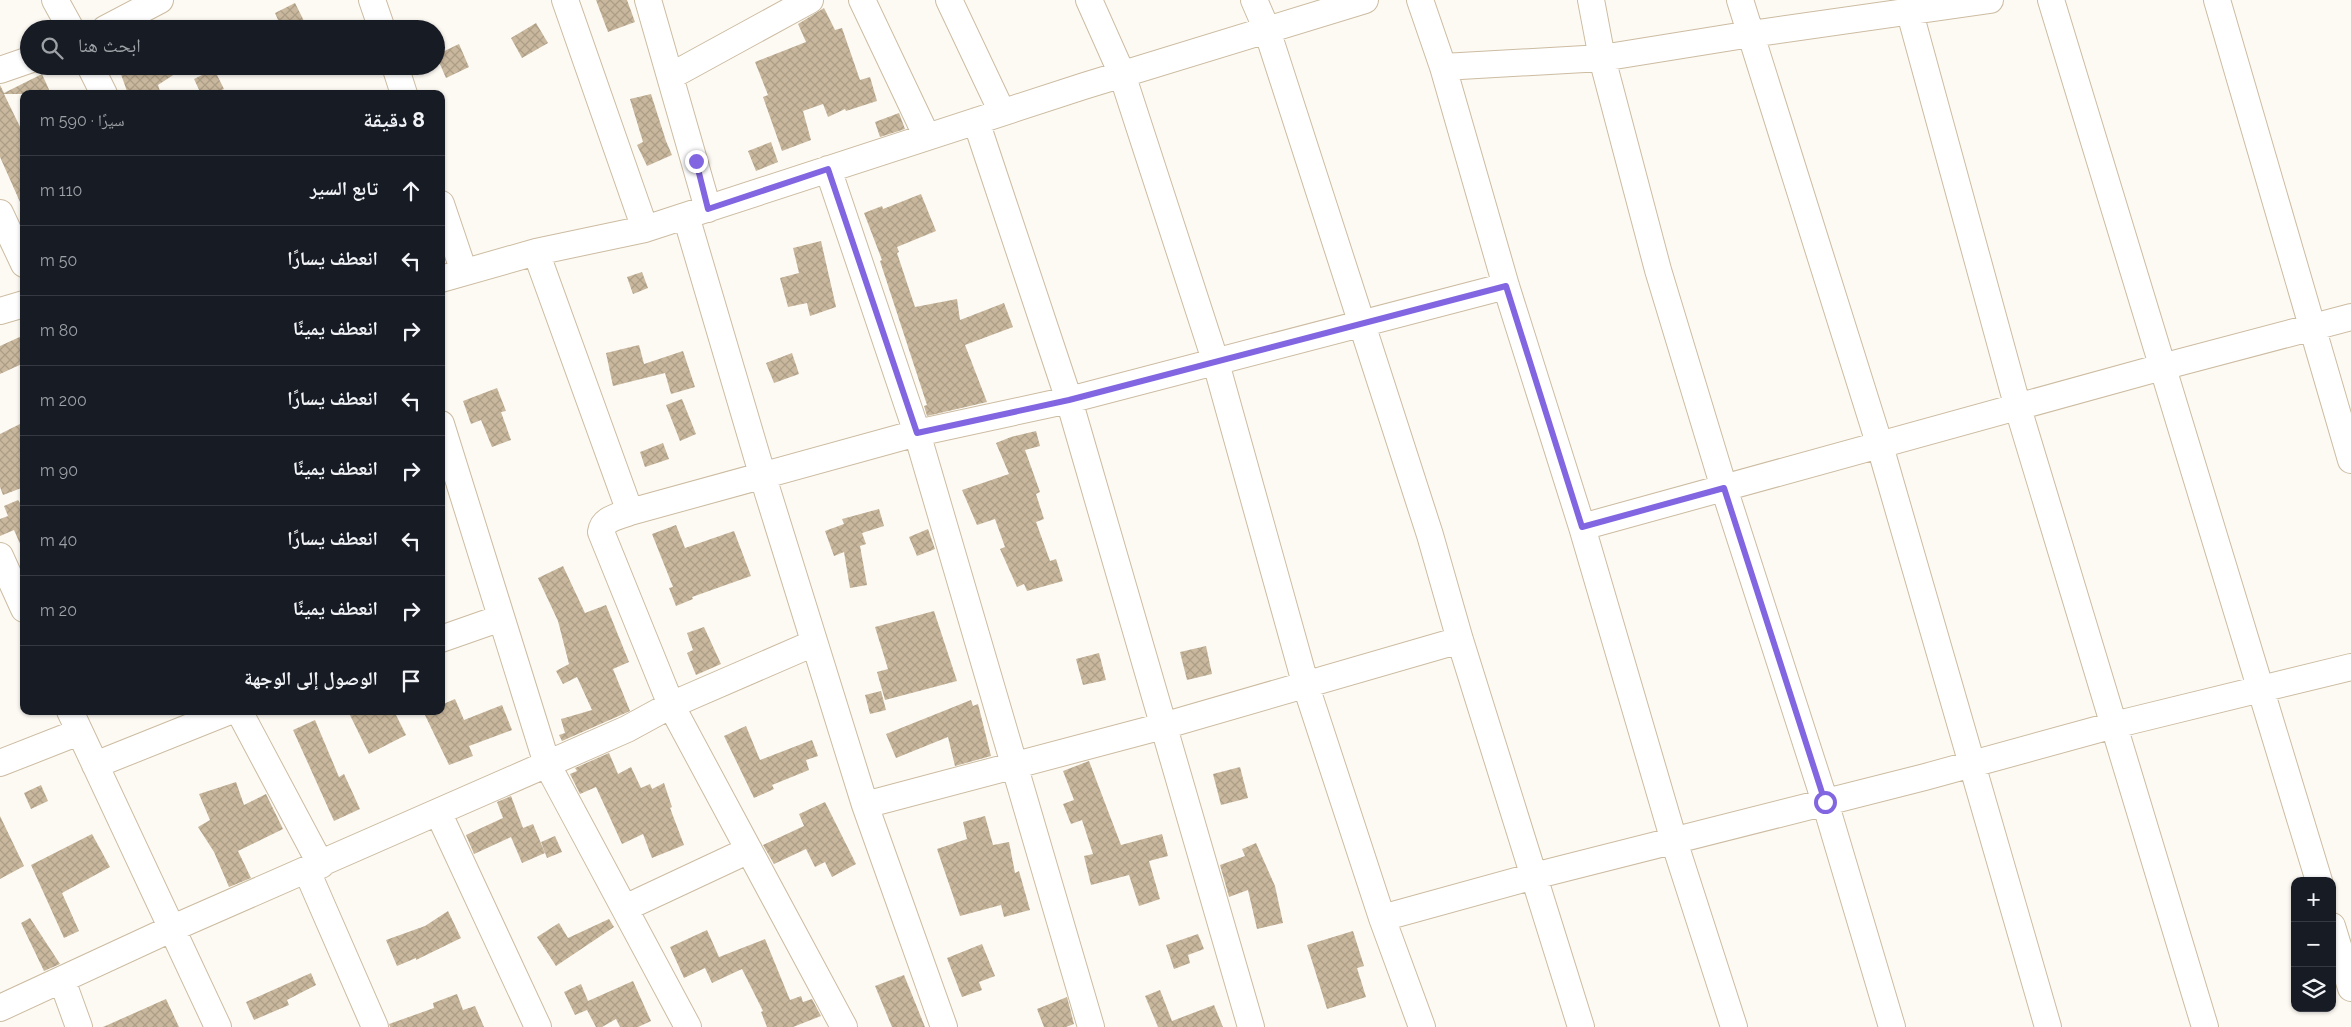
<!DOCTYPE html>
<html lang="ar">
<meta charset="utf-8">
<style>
:root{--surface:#171b24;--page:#20242c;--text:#f1f3f6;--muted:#9ea1a6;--line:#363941}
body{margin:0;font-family:Raleway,"Noto Naskh Arabic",sans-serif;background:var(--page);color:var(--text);direction:rtl}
.controls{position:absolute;right:15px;bottom:15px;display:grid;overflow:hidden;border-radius:10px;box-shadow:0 1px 4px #0004}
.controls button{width:45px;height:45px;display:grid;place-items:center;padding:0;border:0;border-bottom:1px solid var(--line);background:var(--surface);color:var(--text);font:25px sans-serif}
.stop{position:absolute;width:15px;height:15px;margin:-11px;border:4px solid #8266e1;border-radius:50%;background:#fff}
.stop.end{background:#8266e1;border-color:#fff;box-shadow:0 1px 5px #0008}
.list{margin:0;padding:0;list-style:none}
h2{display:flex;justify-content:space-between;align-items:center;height:65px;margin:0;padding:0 20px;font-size:21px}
h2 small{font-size:16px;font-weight:400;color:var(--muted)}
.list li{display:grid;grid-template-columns:32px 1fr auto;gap:15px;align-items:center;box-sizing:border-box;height:70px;padding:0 20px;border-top:1px solid var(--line)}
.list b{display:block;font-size:19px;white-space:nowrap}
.list em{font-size:16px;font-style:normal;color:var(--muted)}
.icon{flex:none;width:28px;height:28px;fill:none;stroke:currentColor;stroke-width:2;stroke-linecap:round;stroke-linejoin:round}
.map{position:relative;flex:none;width:2351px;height:1027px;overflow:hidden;direction:ltr}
.search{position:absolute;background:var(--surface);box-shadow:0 1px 4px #0004;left:20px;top:20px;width:425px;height:55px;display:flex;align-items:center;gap:12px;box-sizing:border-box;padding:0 18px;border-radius:28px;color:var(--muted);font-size:19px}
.panel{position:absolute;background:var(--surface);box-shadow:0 1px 4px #0004;left:20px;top:90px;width:425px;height:625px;border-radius:10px;direction:rtl}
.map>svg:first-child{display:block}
.building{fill:url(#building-cross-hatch)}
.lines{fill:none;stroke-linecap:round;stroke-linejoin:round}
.minor-casing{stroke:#ccbca1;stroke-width:28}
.minor{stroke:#fff;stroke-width:26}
.route{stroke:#8266e1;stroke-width:6}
</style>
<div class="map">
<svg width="2351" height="1027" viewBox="0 0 2351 1027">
<defs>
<pattern id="building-cross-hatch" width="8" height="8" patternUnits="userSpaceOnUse" patternTransform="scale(1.25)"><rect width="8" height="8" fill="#c9b89d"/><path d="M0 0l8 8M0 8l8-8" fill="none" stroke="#ac9d86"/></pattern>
</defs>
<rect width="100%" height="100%" fill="#fdfaf4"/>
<path class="building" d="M596,0H627L635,22L608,32Z
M295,3L305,23L291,29H282L275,13Z
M824,8L835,30L842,28L860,80L870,77L877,101L846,111L845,109L828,117L823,104L803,111L811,140L782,151L763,97L768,95L755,62L806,42L798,24Z
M536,23L548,43L522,58L511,38Z
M459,44L469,67L446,78L436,55Z
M118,66H187L158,85L161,94H128Z
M214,69L224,89L213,94H201L194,79Z
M42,74L51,94H4L24,135V211L0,157V85L4,93Z
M651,94L666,141L672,155L647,166L637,145L643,142L630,99Z
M899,113L905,129L880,137L875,122Z
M771,142L778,162L756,171L748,151Z
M921,194L936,231L897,247L899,252L897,253L915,307L957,299L960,320L1004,303L1013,327L965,345L987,402L927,416L924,406L927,405L880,261L882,260L864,213L882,206L883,209Z
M821,241L836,307L810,316L807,303L788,307L780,278L799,273L793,248Z
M642,272L648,288L633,294L627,277Z
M24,335V363L0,374V346Z
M639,345L644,364L683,351L695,387L671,394L665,373L613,386L606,353Z
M792,353L799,374L774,383L766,363Z
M497,388L506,411L501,412L511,440L492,447L481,420L471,424L463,401Z
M682,399L696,434L680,441L666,405Z
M24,422V487L3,495L0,487V434Z
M1036,431L1040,446L1025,450L1040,492L1036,494L1044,519L1036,522L1050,561L1056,559L1063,581L1027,591L1024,584L1017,587L1000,549L1005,547L995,519L977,525L962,490L1009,474L996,443L1011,437Z
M663,443L669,459L645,467L640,452Z
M18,500L24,509V553L14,530L0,536V519L8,516L4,506Z
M879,509L884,526L862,533L866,544L860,546L867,585L850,588L844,552L834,556L825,531L844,524L842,519Z
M676,525L685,548L734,531L751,576L692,597L693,599L676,606L669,588L673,587L652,534Z
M928,529L935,549L917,556L909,537Z
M563,566L585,613L606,605L629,662L613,669L630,711L562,741L559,735L565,733L561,719L592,710L577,677L563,684L556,671L569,664L558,621L538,578Z
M934,611L957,681L885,700L877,672L888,669L875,627Z
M704,627L721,664L696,675L687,653L693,650L687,633Z
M1206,646L1212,674L1187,680L1180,652Z
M1099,653L1106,680L1083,685L1076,659Z
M881,691L886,710L870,714L865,695Z
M455,699L464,720L502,705L512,730L469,746L473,756L449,765L423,711H441V705Z
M971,700L973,706L978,704L991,756L955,766L948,737L896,758L886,734Z
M348,711H394L406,735L369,754Z
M315,720L339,777L344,774L360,809L334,821L293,730Z
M746,726L760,760L812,740L818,756L806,760L809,770L772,785L774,789L754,798L724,736Z
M609,753L618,774L631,767L641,788L650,784L652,789L664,783L672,807L670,808L684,845L652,858L643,834L622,844L596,787L580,794L570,774L577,771L575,768Z
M1089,761L1121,845L1162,834L1168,856L1149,861L1160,899L1139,906L1129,875L1091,885L1084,856L1093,854L1082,820L1071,824L1063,804L1074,800L1063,771Z
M1240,767L1248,798L1221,805L1213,774Z
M236,782L244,805L266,794L283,829L238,851L251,878L229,887L214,852L198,827L210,820L199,794Z
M41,785L48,801L31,809L24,793Z
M511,796L523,828L533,824L545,853L522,863L511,837L474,854L466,835L503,818L497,802Z
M825,802L856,864L832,877L825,862L815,867L806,849L774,864L763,845L804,826L799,814Z
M0,816L24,866L0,879Z
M985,816L993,845L1009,842L1015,873L1019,871L1030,910L1004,917L1001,905L960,916L937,849L967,839L963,822Z
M92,834L110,867L62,893L79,931L64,938L31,865Z
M555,836L562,852L547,858L541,842Z
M1256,843L1275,886L1283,923L1257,929L1248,890L1229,897L1220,865L1245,856L1242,849Z
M448,911L461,938L416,960V958L397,966L386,940L425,926Z
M30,918L60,964L44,971L21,923Z
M609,919L614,927L556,966L537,937L559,923L568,938Z
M707,930L719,957L765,939L790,1000L801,996L803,1002L812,999L821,1016L793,1027H767L761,1012L763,1011L742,969L712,983L705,968L684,978L670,947Z
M1353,931L1364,966L1357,968L1366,997L1327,1009L1307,945Z
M1198,934L1204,949L1188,955L1190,963L1174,969L1166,945Z
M982,944L995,976L979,982L982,990L962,997L947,958Z
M311,973L316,985L287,1000L289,1005L254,1020L246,1002Z
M904,975L925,1027H892L875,986Z
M633,981L651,1021L638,1027H620L616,1019L602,1027H596L587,1010L575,1015L564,992L581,984L588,1001Z
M1160,990L1172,1021L1214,1005L1223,1027H1158L1145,996Z
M457,994L463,1010L475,1006L484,1027H390L389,1024L434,1008L433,1003Z
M1067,997L1074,1024L1066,1027H1044L1037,1009Z
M166,999L179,1027H103Z"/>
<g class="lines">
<defs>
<path id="minor" d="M55,0L71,29
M372,0L382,29
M565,0L645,229
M648,0L708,209
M862,0L927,137
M949,0L1002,112
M1089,0L1122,74L1216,363L1306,686L1382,918L1422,1027
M1254,0L1267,30L1430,535L1460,640L1581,1027
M1420,0L1443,67L1506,286L1582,527L1674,841L1734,1027
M1591,0L1602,58L1658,270L1724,488L1825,802L1892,1027
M1740,0L1880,446L2048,1027
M2051,0L2319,881
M2217,0L2351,460
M1910,13L2018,408L2205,1027
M105,29L160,0
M90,66L104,94
M395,66L404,94
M1443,67L1602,58L1751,34L1990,0
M0,70L29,60
M671,76L810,0
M976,121L1069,400L1251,1027
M828,169L917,433L1091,1027
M441,204L464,272
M0,213L24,264
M686,216L763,477L865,805L944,1027
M536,252L630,512
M441,279L536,252L645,229L1084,86L1365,0
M0,311L24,304
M441,424L547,764L688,1027
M1582,527L2162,367L2351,317
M0,556L24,609
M441,639L501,618
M70,711L218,1027
M239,711L321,865
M0,763L79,732
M95,765L230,711
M865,805L1163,726L1460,640
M438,812L538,1027
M307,871L375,1027
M625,908L749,850
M1382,918L1534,876L1925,777L2114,725L2351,667
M2332,926L2351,988
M62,980L79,1027
M0,1008L173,928L627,729L671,705L814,643
M844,1027L671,705L601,532C603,518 618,517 630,512L917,433L1069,400L1506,286"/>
</defs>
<use href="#minor" class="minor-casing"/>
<use href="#minor" class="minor"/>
</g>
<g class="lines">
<path class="route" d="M696,161L708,209L828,169L917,433L1069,400L1506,286L1582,527L1724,488L1825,802"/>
</g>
</svg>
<div class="controls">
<button>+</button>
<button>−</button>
<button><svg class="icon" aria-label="layers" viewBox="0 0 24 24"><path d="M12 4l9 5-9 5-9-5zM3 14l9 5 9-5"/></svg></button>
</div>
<div class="stop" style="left:1825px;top:802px"></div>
<div class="stop end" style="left:696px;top:161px"></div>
<div class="search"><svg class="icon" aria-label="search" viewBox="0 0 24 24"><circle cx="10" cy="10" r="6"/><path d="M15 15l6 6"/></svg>ابحث هنا</div>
<section class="panel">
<h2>8 دقيقة<small>سيرًا · 590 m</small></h2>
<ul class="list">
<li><svg class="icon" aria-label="ahead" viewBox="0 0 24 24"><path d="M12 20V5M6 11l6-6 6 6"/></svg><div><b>تابع السير</b></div><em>110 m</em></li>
<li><svg class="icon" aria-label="left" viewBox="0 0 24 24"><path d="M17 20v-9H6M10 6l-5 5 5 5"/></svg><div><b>انعطف يسارًا</b></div><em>50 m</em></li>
<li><svg class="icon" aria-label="right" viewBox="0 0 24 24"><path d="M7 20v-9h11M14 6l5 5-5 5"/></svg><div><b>انعطف يمينًا</b></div><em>80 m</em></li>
<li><svg class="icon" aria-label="left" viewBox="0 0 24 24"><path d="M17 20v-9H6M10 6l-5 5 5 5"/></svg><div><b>انعطف يسارًا</b></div><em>200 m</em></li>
<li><svg class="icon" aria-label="right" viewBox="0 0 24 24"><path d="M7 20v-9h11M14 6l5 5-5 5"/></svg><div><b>انعطف يمينًا</b></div><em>90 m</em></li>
<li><svg class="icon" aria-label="left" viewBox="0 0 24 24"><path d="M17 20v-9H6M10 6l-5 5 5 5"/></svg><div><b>انعطف يسارًا</b></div><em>40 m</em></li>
<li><svg class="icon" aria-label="right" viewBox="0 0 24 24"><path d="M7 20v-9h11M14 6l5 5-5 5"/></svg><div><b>انعطف يمينًا</b></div><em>20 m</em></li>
<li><svg class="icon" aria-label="arrive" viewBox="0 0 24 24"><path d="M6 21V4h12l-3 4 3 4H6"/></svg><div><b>الوصول إلى الوجهة</b></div></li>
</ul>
</section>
</div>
